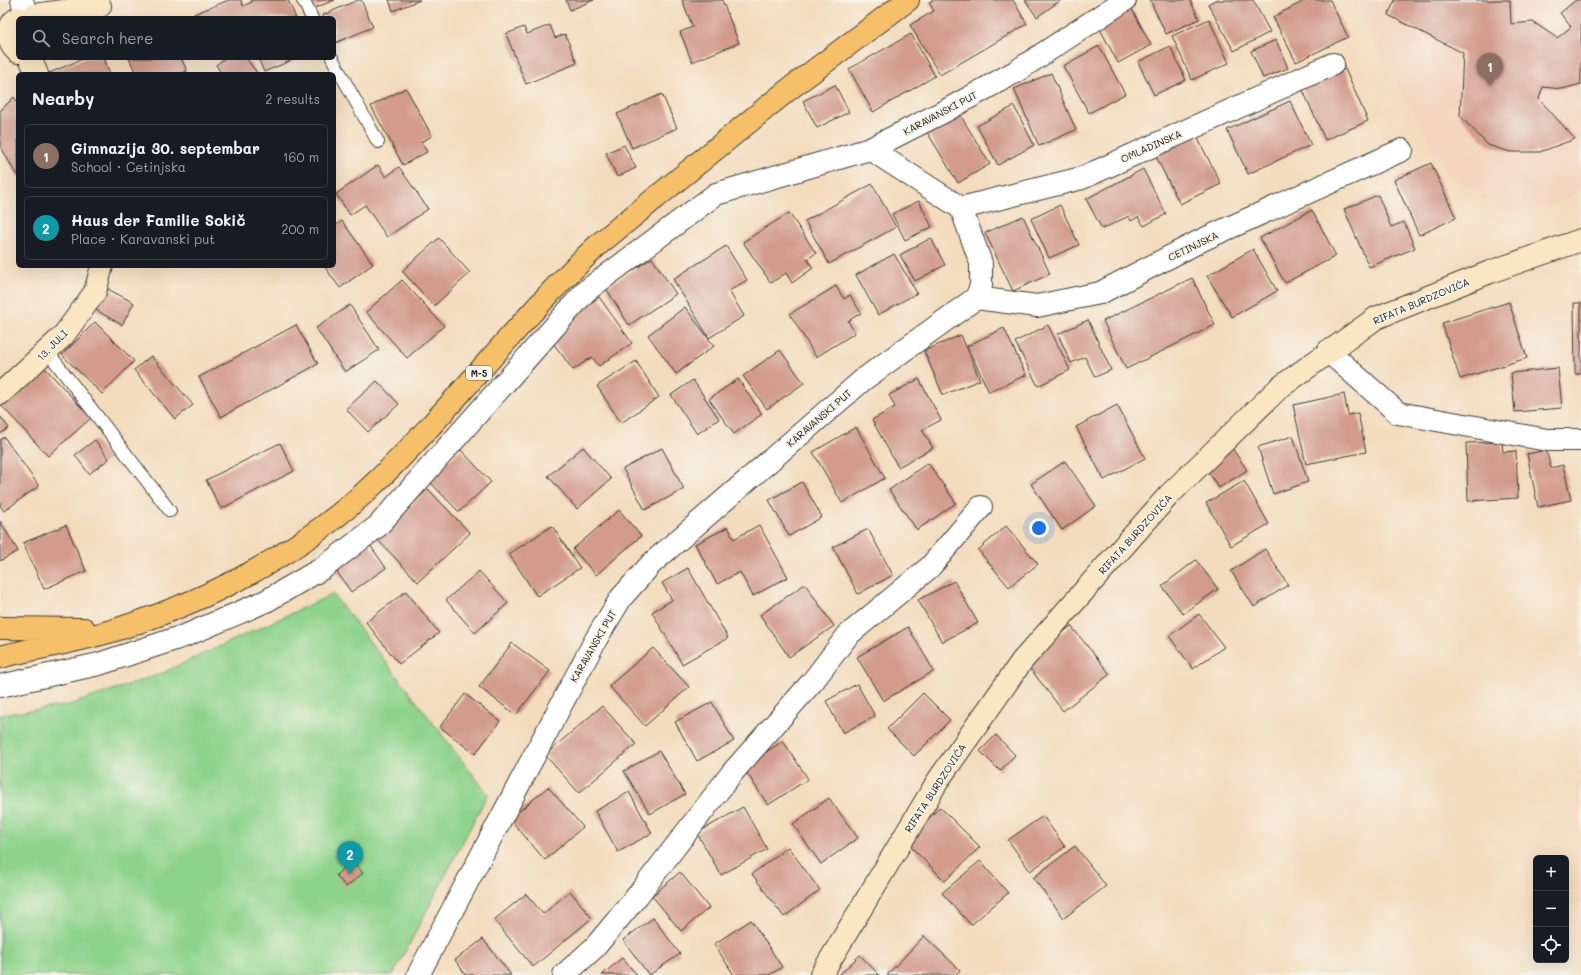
<!DOCTYPE html>
<meta charset="utf-8">
<style>
:root{--surface:#171b24;--page:#242831;--text:#f1f3f6;--muted:#9ea1a6;--line:#363941;--accent:#7c3aed}
body{margin:0;font-family:Mali,sans-serif;background:var(--page);color:var(--text)}
.controls{position:absolute;right:12px;bottom:12px;display:grid;overflow:hidden;border-radius:6px;box-shadow:0 4px 16px #0002}
.controls button{width:36px;height:36px;display:grid;place-items:center;padding:0;border:0;border-bottom:1px solid var(--line);background:var(--surface);color:var(--text);font:20px sans-serif}
.you{position:absolute;left:1039px;top:528px;width:14px;height:14px;margin:-10px;border:3px solid #fff;border-radius:50%;background:#1a73e8;box-shadow:0 0 0 6px #1a73e833}
.badge{display:grid;place-items:center;width:26px;height:26px;border-radius:50%;background:var(--accent);color:#fff;font-size:13px;font-weight:700}
.pin{position:absolute;translate:-50% -33px;filter:drop-shadow(0 1px 2px #0008)}
.pin::after{content:'';position:absolute;top:21px;width:14px;height:12px;background:inherit;clip-path:polygon(0 0,100% 0,50% 100%)}
.list{margin:0;padding:0;list-style:none}
h2{display:flex;justify-content:space-between;align-items:center;height:52px;margin:0;padding:0 16px;font-size:17px}
h2 small{font-size:13px;font-weight:400;color:var(--muted)}
.list li{display:grid;grid-template-columns:26px 1fr auto;gap:12px;align-items:center;box-sizing:border-box;height:64px;margin:0 8px 8px;padding:0 8px;border:1px solid var(--line);border-radius:6px}
.list b{display:block;font-size:15px;white-space:nowrap}
.list p{margin:0;font-size:13px;white-space:nowrap;color:var(--muted)}
.list em{font-size:13px;font-style:normal;color:var(--muted)}
.icon{flex:none;width:22px;height:22px;fill:none;stroke:currentColor;stroke-width:2;stroke-linecap:round;stroke-linejoin:round}
.map{position:relative;flex:none;width:1581px;height:975px;overflow:hidden}
.search{position:absolute;background:var(--surface);box-shadow:0 4px 16px #0002;left:16px;top:16px;width:320px;height:44px;display:flex;align-items:center;gap:10px;box-sizing:border-box;padding:0 14px;border-radius:6px;color:var(--muted);font-size:15px}
.panel{position:absolute;background:var(--surface);box-shadow:0 4px 16px #0002;left:16px;top:72px;width:320px;height:196px;border-radius:6px}
.map>svg:first-child{display:block}
.built{fill:#f3d4bf}
.green{fill:#8ed38c;stroke:#557854}
.building{fill:#d29b8e}
.lines{fill:none;stroke-linecap:round;stroke-linejoin:round}
.lane-casing{stroke:#3c3934;stroke-width:14}
.street-casing{stroke:#3c3934;stroke-width:24}
.secondary-casing{stroke:#3c3934;stroke-width:24}
.primary-casing{stroke:#3c3934;stroke-width:24}
.lane{stroke:#fff;stroke-width:12}
.street{stroke:#fff;stroke-width:22}
.secondary{stroke:#fbe6c4;stroke-width:22}
.primary{stroke:#f6c06b;stroke-width:22}
.labels{text-anchor:middle;dominant-baseline:central;stroke-width:3.5;stroke-linejoin:round;paint-order:stroke}
.shield{fill:#f7f3e8;stroke:#5e5c59;stroke-width:1}
.shield-label{font-size:9px;font-weight:bold;fill:#1c1c1c}
.street-label{font-size:10px;fill:#1c1c1c;stroke:#f7f3e8}
</style>
<div class="map">
<svg width="1581" height="975" viewBox="0 0 1581 975">
<rect width="100%" height="100%" fill="#f7f3e8"/>
<filter id="ink" filterUnits="userSpaceOnUse"><feTurbulence type="fractalNoise" baseFrequency=".025" numOctaves="2"/><feDisplacementMap in="SourceGraphic" scale="8" xChannelSelector="R" yChannelSelector="G"/><feConvolveMatrix kernelMatrix="1 2 1 2 8 2 1 2 1" color-interpolation-filters="sRGB"/></filter>
<filter id="wash" filterUnits="userSpaceOnUse"><feTurbulence type="fractalNoise" baseFrequency=".012" numOctaves="4" result="noise"/><feDisplacementMap in="SourceGraphic" scale="16" xChannelSelector="R" yChannelSelector="G"/><feGaussianBlur stdDeviation="0.9" result="paint"/><feColorMatrix in="noise" values="0 0 0 0 0 0 0 0 0 0 0 0 0 0 0 0 0 1.4 0 .05"/><feComposite in="paint" operator="in"/></filter>
<g filter="url(#wash)">
<rect width="100%" height="100%" fill="#f3dbbd"/>
<path class="built" d="M1350,0H1581V191L1549,207L1504,214L1447,171Z"/>
<path class="green" d="M333,594L488,794L393,975H0V715L69,705L160,674Z"/>
<g id="blocks">
<path class="building" d="M229,0H241L243,6L252,2L251,0H288L296,18H195L194,14Z
M308,0H335L312,9Z
M358,0H361L373,27L335,43L334,18H324L323,15Z
M389,0H420L393,11Z
M566,0H594L570,10Z
M682,0H722L739,43L692,62L680,32L693,27Z
M933,0H1013L1027,24L940,75L910,25L934,11L929,2Z
M1025,0H1061L1037,17Z
M1150,0H1190L1199,19L1166,34Z
M1215,0H1253L1270,32L1234,51L1208,4Z
M1306,0H1330L1348,37L1296,62L1273,17Z
M1395,0H1510L1511,24L1533,22L1557,38L1571,27L1560,13L1576,0H1581V84L1562,89L1543,87L1539,99L1575,139L1540,152H1510L1488,145L1460,116L1463,53L1388,15Z
M1132,9L1151,45L1118,63L1099,27Z
M1209,19L1229,63L1192,80L1172,36Z
M550,25L555,38L565,34L577,63L526,84L506,34L524,27L527,34Z
M911,34L935,76L873,112L849,69Z
M1276,40L1288,68L1263,78L1251,51Z
M1099,46L1125,94L1089,113L1063,66Z
M1170,46L1186,80L1154,95L1138,62Z
M85,58H104L110,74H47Z
M129,58H181L187,71L180,74H136Z
M225,58H246L258,74H222L216,65Z
M258,58H297L264,72Z
M1345,69L1368,121L1325,140L1302,88Z
M1051,73L1076,130L1039,146L1014,89Z
M835,85L849,112L817,128L803,101Z
M406,88L432,136L421,142L427,152L403,165L371,106Z
M662,94L677,128L632,148L617,114Z
M14,97L18,103V178L0,145V111Z
M1290,101L1311,145L1248,174L1227,130Z
M1014,106L1034,145L998,165L977,126Z
M959,113L990,164L958,183L927,132Z
M1196,135L1221,184L1180,204L1155,155Z
M624,145L636,168L617,177L606,153Z
M1431,163L1456,218L1419,235L1394,180Z
M378,165L386,177L399,167L428,209L387,237L365,205L350,215L336,194Z
M1143,169L1166,214L1144,226L1138,217L1131,221L1129,216L1102,229L1086,199Z
M872,184L896,227L829,264L805,221Z
M1378,195L1391,227L1404,222L1415,248L1369,267L1344,209Z
M919,201L932,227L905,240L892,214Z
M1060,205L1079,245L1049,258L1031,219Z
M1312,210L1336,256L1285,283L1260,238Z
M789,213L816,253L807,259L813,268L792,283L786,273L771,283L743,242Z
M1023,216L1050,274L1013,291L985,233Z
M342,221L373,264L340,288L324,266H334V226Z
M439,238L470,273L434,306L402,271Z
M931,238L945,265L915,281L900,255Z
M726,246L747,280L729,291L744,316L709,338L673,279Z
M1253,249L1277,291L1232,317L1207,276Z
M894,254L917,293L878,315L856,275Z
M652,258L676,294L629,325L606,288Z
M1192,278L1215,325L1126,369L1103,321Z
M402,280L444,326L407,358L366,312Z
M836,286L844,299L850,295L861,313L848,321L855,333L816,357L790,314Z
M108,289L134,303L122,325L96,310Z
M599,297L632,343L599,366L592,357L573,370L551,340L570,327L566,321Z
M1509,302L1527,358L1460,379L1442,323Z
M1574,303H1581V374H1575Z
M350,305L379,350L345,372L316,328Z
M685,307L714,346L676,374L648,335Z
M1088,320L1111,370L1095,377L1085,357L1071,363L1058,334Z
M95,322L134,361L102,394L62,355Z
M296,325L318,364L221,417L199,377Z
M1048,325L1070,370L1038,386L1015,342Z
M1004,328L1026,375L989,392L967,346Z
M961,335L980,380L943,395L924,351Z
M780,350L804,383L767,409L743,376Z
M151,356L193,405L175,419L134,370Z
M636,361L659,397L621,423L597,386Z
M44,367L91,418L48,456L1,405Z
M1558,368L1562,408L1515,412L1511,373Z
M738,379L762,414L734,434L709,399Z
M919,379L941,420L922,430L933,448L898,467L872,420L895,407L889,395Z
M693,380L719,419L697,434L671,395Z
M377,381L399,404L368,432L346,409Z
M1344,394L1348,415L1358,413L1366,452L1306,464L1293,405Z
M1117,405L1145,458L1104,480L1076,427Z
M0,416L9,428L0,434Z
M856,427L885,478L842,503L813,452Z
M1293,436L1308,482L1273,494L1258,447Z
M4,437L39,486L4,511L0,506V440Z
M95,440L109,459L89,474L75,455Z
M1502,442L1503,452L1516,451L1518,498L1468,501L1466,443Z
M280,443L294,471L221,509L206,480Z
M583,447L611,479L577,509L548,476Z
M662,448L684,489L645,510L623,469Z
M1232,448L1247,470L1219,488L1205,467Z
M461,450L491,482L459,512L428,480Z
M1546,450L1551,468L1563,465L1571,500L1538,507L1527,454Z
M1065,461L1096,506L1062,530L1031,484Z
M928,463L956,503L917,530L889,490Z
M1244,481L1269,524L1231,546L1206,503Z
M802,482L822,517L789,536L769,500Z
M428,489L470,533L418,582L376,538Z
M619,510L641,536L596,575L573,549Z
M0,521L18,551L0,561Z
M66,525L86,571L44,589L23,543Z
M759,525L788,577L753,596L740,572L717,584L695,544L728,527L734,539Z
M552,526L580,568L537,596L509,554Z
M1006,526L1038,564L1009,587L978,550Z
M868,529L893,575L858,594L833,547Z
M370,545L386,568L351,592L335,569Z
M1265,549L1288,585L1254,607L1231,571Z
M1196,560L1218,589L1183,614L1162,586Z
M688,568L728,638L682,664L652,612L672,600L662,583Z
M479,571L508,603L475,633L446,600Z
M954,581L978,623L942,642L918,600Z
M805,584L834,626L789,657L760,615Z
M406,591L439,633L399,664L366,622Z
M1199,614L1224,647L1193,669L1169,636Z
M1071,626L1110,674L1063,711L1025,662Z
M908,627L934,671L883,701L857,657Z
M512,643L550,671L516,715L479,687Z
M653,648L689,687L645,726L609,686Z
M857,684L875,716L843,733L826,701Z
M923,693L950,720L914,756L887,729Z
M465,694L500,721L475,754L440,727Z
M712,702L734,741L697,761L675,722Z
M602,706L636,744L579,793L545,755Z
M996,735L1015,755L1000,771L980,751Z
M783,741L808,779L768,805L743,767Z
M659,751L685,794L650,814L624,771Z
M548,787L583,827L545,860L510,819Z
M629,792L652,833L618,852L595,811Z
M829,798L858,838L821,864L793,824Z
M743,807L767,849L721,875L697,833Z
M940,807L980,847L945,881L905,841Z
M1043,816L1065,847L1030,871L1008,840Z
M1075,846L1106,886L1064,918L1033,878Z
M788,847L820,890L784,917L752,874Z
M352,861L363,873L346,887L336,875Z
M980,861L1008,893L971,925L942,893Z
M680,872L709,908L681,931L652,896Z
M570,891L592,918L533,967L494,920L526,894L543,914Z
M653,918L680,954L649,975L623,940Z
M751,920L782,967L769,975H734L714,944Z
M924,936L960,970L956,975H887Z
M483,939L511,975H466L455,960Z
M860,955L879,975H839Z
M622,958L637,975H602Z"/>
</g>
</g>
<g filter="url(#ink)">
<use href="#blocks" fill-opacity="0" stroke="#3c3934" stroke-width="1"/>
<g class="lines">
<defs>
<path id="lane" d="M303,0L312,18
M332,58L378,142
M47,351L170,511"/>
<path id="street" d="M22,0L26,14
M961,208L1082,178L1333,64
M976,298L1037,306L1100,293L1202,240L1402,150
M1328,351L1398,413L1547,440H1581
M0,686L99,664L187,635L266,601L323,568L378,526L586,291L716,194L870,149L945,111L1015,72L1125,0
M418,975L596,639L621,598L652,563L864,379L976,298L981,286V263L961,208L870,149
M564,975L595,947L638,895L732,773L813,681L848,635L930,567L981,507"/>
<path id="secondary" d="M34,15L100,6
M18,18C5,25 7,44 18,52
M30,58L37,74
M0,394L63,336L95,292L102,266
M821,975L939,779L1022,661L1168,496L1279,388L1376,318L1490,272L1581,240"/>
<path id="primary" d="M0,628L84,629
M0,657C40,647 82,641 121,628C214,598 304,551 376,482C454,407 519,319 599,244L788,90L908,0"/>
</defs>
<use href="#lane" class="lane-casing"/>
<use href="#street" class="street-casing"/>
<use href="#secondary" class="secondary-casing"/>
<use href="#primary" class="primary-casing"/>
<use href="#lane" class="lane"/>
<use href="#street" class="street"/>
<use href="#secondary" class="secondary"/>
<use href="#primary" class="primary"/>
</g>
</g>
<g class="labels">
<rect class="shield" x="466" y="366" width="26" height="14" rx="3"/>
<g class="shield-label">
<text x="479" y="373">M-5</text>
</g>
<g class="street-label">
<text transform="translate(940 113) rotate(-28)">KARAVANSKI PUT</text>
<text transform="translate(1151 146) rotate(-24)">OMLADINSKA</text>
<text transform="translate(1193 246) rotate(-26)">CETINJSKA</text>
<text transform="translate(1421 301) rotate(-23)">RIFATA BURDZOVIĆA</text>
<text transform="translate(52 345) rotate(-46)">13. JULI</text>
<text transform="translate(819 418) rotate(-41)">KARAVANSKI PUT</text>
<text transform="translate(1135 534) rotate(-48)">RIFATA BURDZOVIĆA</text>
<text transform="translate(593 646) rotate(-60)">KARAVANSKI PUT</text>
<text transform="translate(935 788) rotate(-57)">RIFATA BURDZOVIĆA</text>
</g>
</g>
</svg>
<div class="controls">
<button>+</button>
<button>−</button>
<button><svg class="icon" aria-label="locate" viewBox="0 0 24 24"><circle cx="12" cy="12" r="6"/><path d="M12 2v4M12 18v4M2 12h4M18 12h4"/></svg></button>
</div>
<div class="you"></div>
<div class="pin badge" style="left:1490px;top:86px;background:#8d6e63">1</div>
<div class="pin badge" style="left:350px;top:874px;background:#0f9aa8">2</div>
<div class="search"><svg class="icon" aria-label="search" viewBox="0 0 24 24"><circle cx="10" cy="10" r="6"/><path d="M15 15l6 6"/></svg>Search here</div>
<section class="panel">
<h2>Nearby<small>2 results</small></h2>
<ul class="list">
<li><span class="badge" style="background:#8d6e63">1</span><div><b>Gimnazija 30. septembar</b><p>School · Cetinjska</p></div><em>160 m</em></li>
<li><span class="badge" style="background:#0f9aa8">2</span><div><b>Haus der Familie Sokič</b><p>Place · Karavanski put</p></div><em>200 m</em></li>
</ul>
</section>
</div>
